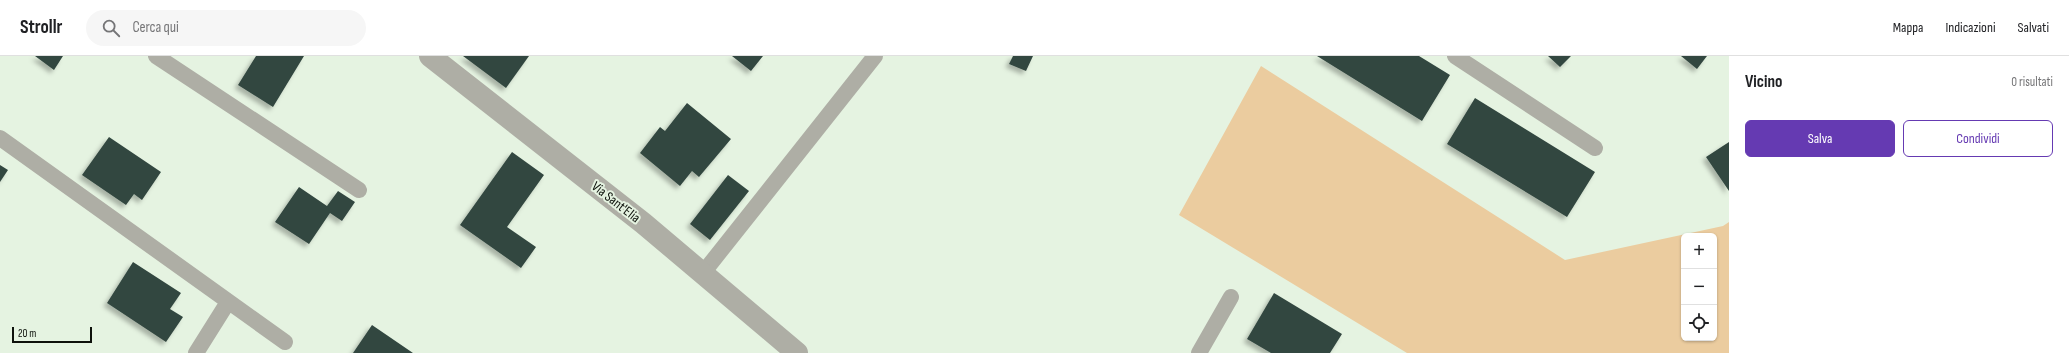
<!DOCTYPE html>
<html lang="it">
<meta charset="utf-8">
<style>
:root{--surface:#fff;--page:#f6f6f6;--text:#202124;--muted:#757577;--line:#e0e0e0;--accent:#653ab2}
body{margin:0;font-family:"Sofia Sans Condensed",sans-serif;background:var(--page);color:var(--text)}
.controls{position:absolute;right:12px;bottom:12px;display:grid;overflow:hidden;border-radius:6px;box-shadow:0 1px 3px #0004}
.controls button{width:36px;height:36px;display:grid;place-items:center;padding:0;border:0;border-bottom:1px solid var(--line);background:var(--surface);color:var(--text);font:20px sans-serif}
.scale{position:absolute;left:12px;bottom:10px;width:80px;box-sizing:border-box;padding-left:4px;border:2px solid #0d110b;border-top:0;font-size:11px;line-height:14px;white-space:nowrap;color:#0d110b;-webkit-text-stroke:3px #e5f3e1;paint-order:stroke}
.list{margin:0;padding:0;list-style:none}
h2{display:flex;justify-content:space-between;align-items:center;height:52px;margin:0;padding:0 16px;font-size:17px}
h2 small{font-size:13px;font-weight:400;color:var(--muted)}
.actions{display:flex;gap:8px;padding:12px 16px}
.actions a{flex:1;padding:9px 0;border:1px solid var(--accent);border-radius:6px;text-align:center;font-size:14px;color:var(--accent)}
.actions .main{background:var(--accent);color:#fff}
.icon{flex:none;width:22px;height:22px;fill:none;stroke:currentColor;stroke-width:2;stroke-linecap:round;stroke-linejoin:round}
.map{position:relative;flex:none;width:1729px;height:297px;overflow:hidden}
header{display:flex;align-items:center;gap:24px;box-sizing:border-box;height:56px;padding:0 20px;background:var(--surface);border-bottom:1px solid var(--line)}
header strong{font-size:19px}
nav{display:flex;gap:22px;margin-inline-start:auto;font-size:14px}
.search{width:280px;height:36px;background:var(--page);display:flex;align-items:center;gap:10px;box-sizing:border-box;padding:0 14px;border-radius:22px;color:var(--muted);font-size:15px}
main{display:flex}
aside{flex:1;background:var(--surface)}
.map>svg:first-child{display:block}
.green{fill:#ebcc9f;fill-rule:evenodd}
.building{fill:#334740;filter:url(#shadow)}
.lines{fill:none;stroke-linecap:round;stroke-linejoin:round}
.lane{stroke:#aeaea5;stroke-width:16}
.street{stroke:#aeaea5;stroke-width:22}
.labels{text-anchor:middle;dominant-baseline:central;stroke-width:4;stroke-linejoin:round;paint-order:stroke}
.street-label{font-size:14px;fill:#0d110b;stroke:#e5f3e1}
</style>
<header>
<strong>Strollr</strong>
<div class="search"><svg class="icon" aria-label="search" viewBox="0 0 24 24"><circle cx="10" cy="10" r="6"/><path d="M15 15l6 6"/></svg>Cerca qui</div>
<nav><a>Mappa</a><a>Indicazioni</a><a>Salvati</a></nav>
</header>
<main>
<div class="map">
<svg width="1729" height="297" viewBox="0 0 1729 297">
<defs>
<filter id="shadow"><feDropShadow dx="-3.5" dy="3.5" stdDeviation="2" flood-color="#0004"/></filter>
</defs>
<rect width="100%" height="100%" fill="#e5f3e1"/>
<path class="green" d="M1261,10L1565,204L1723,170L1729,166V297H1407L1179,159ZM1684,180H1714V282H1684Z"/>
<path class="building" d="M35,0H63L54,14Z
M256,0H304L273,51L238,29Z
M463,0H529L506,32Z
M732,0H763L751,15Z
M1013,0H1033L1026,15L1009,8Z
M1317,0H1419L1450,19L1422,65Z
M1548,0H1571L1560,11Z
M1681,0H1707L1697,13Z
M1475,42L1595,116L1567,161L1447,88Z
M687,47L731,83L699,121L692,115L680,130L640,97L660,71L665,75Z
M109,81L161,116L142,144L134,138L126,149L82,119Z
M1729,86V135L1706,101Z
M512,96L544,119L507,171L536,191L521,212L460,169Z
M0,109L8,114L0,126Z
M728,119L749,135L710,184L690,168Z
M299,131L327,150L338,135L355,146L342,165L330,157L309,188L275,166Z
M133,206L181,237L170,253L183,261L166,286L107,247Z
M1274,237L1342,278L1330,297H1271L1247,283Z
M372,269L413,297H353Z"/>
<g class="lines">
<path class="lane" d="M156,0L359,134
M1455,0L1595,92
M0,82L285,286
M703,217L875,0
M196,297L228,246
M1199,297L1231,241"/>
<path class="street" d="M430,0L643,167L797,297"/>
</g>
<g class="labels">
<g class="street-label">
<text transform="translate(616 146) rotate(38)">Via Sant'Elia</text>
</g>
</g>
</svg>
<div class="controls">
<button>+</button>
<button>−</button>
<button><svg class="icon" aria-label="locate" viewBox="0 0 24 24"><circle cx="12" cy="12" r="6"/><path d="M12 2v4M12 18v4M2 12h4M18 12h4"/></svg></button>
</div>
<div class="scale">20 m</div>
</div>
<aside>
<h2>Vicino<small>0 risultati</small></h2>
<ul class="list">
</ul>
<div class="actions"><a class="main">Salva</a><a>Condividi</a></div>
</aside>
</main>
